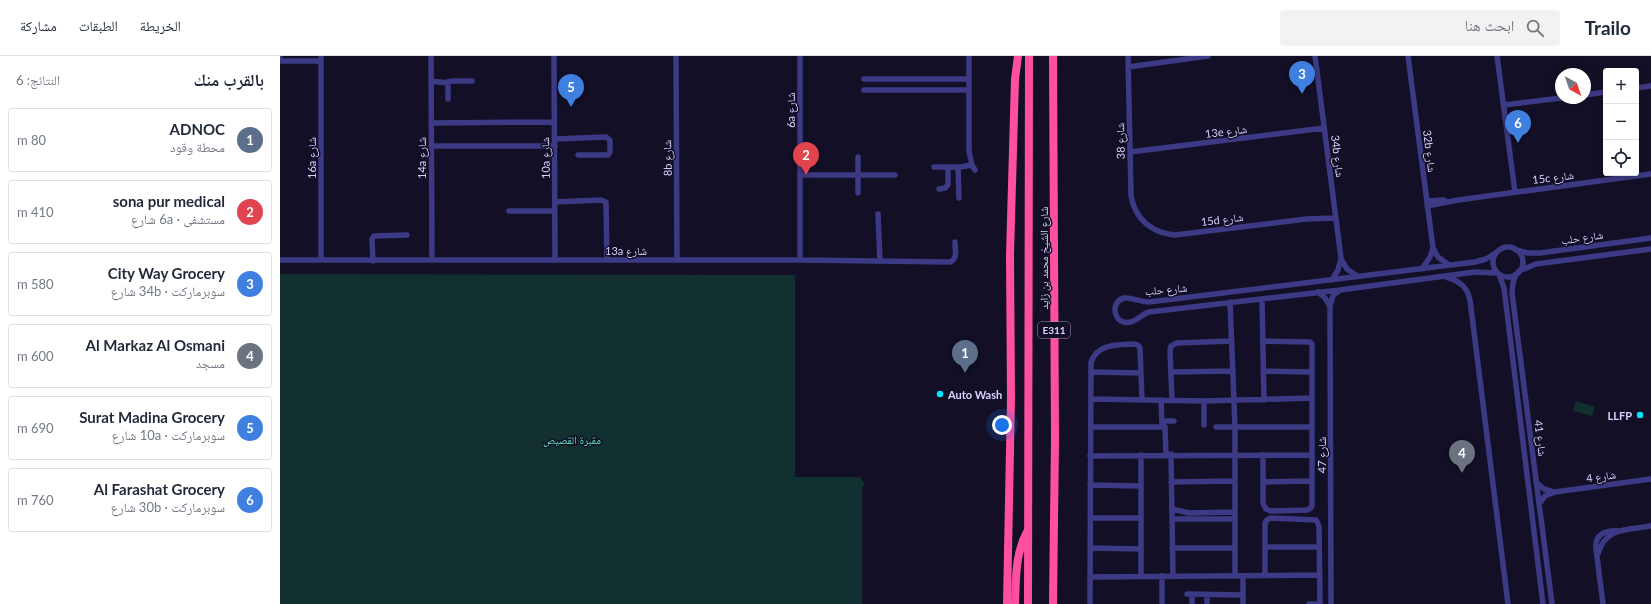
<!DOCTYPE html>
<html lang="ar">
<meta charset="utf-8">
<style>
:root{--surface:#fff;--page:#f2f2f3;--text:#1f2937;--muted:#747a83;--line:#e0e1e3;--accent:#7c3aed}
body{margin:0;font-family:Lato,"Noto Naskh Arabic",sans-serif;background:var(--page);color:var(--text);direction:rtl}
.controls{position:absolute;right:12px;top:12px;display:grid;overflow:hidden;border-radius:4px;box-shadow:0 2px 10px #0003}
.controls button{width:36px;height:36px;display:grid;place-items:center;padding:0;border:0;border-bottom:1px solid var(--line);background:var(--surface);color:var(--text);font:20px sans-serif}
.compass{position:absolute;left:1275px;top:12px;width:36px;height:36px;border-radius:50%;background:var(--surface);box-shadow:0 2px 10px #0003;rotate:140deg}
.you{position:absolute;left:722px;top:369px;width:14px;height:14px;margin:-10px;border:3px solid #fff;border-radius:50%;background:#1a73e8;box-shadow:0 0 0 6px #1a73e833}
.badge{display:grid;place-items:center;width:26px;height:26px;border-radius:50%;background:var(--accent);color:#fff;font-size:13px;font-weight:700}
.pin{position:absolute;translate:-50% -33px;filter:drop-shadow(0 1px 2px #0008)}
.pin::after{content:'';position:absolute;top:21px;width:14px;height:12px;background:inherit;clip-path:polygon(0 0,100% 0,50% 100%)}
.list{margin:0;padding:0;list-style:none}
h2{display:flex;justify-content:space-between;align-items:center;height:52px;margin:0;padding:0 16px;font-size:17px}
h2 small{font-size:13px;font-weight:400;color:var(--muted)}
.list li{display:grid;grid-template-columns:26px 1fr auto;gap:12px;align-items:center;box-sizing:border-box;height:64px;margin:0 8px 8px;padding:0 8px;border:1px solid var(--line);border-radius:4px}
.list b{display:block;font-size:15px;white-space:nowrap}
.list p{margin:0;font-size:13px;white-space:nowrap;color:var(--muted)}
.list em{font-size:13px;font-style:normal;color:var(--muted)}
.icon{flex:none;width:22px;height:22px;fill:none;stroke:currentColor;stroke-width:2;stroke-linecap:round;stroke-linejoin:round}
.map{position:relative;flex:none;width:1371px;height:548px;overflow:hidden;direction:ltr}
header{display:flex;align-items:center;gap:24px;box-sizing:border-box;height:56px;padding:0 20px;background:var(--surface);border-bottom:1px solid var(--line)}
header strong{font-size:19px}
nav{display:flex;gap:22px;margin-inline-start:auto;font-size:14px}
.search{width:280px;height:36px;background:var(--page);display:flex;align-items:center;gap:10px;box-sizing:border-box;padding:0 14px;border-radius:4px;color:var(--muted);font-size:15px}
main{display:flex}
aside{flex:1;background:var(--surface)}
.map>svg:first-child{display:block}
.green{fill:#12302f}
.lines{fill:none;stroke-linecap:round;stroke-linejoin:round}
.minor{stroke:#3d3a85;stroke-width:5.5}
.highway{stroke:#ff4fa3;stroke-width:8}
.poi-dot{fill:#00e5ff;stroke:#130f26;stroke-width:1.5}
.labels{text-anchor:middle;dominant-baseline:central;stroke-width:3;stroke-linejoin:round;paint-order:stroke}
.shield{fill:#130f26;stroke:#9e99be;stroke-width:1}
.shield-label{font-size:10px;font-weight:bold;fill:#d9d4ff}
.street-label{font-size:11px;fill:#d9d4ff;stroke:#130f26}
.poi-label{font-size:11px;font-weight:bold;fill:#d9d4ff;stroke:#130f26;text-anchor:start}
.park-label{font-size:11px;fill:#5fe0c0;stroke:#130f26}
</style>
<header>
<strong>Trailo</strong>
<div class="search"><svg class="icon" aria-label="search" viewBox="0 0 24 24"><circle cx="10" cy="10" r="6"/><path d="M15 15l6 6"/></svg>ابحث هنا</div>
<nav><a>الخريطة</a><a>الطبقات</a><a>مشاركة</a></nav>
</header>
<main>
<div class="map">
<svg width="1371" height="548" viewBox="0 0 1371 548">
<rect width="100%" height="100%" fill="#130f26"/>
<path class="green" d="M0,218L515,219V421H580L585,429L582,432V548H0Z
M1296,345L1315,351L1312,360L1293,355Z"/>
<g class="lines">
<path class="minor" d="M41,0V204
M151,0L152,204
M274,0L275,204
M396,0L397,204
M689,0V95L692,109L695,114
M848,0L851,140C855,163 872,177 895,179L1026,163L1055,162
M1035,0L1061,202L1058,214L1052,224
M1128,0L1153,192L1150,201L1142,213
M1217,0L1235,136
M0,2V5H41
M848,11L928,0
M584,23H689
M151,25L168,27V43
M167,26L174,25H192
M1356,32L1371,30
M584,34H689
M1305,39L1326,36
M1224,49L1281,42
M151,67L274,66
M275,83L326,81L330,84V96L328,99H298
M151,90H275
M850,96L1044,72
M578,101V137
M654,111H680L692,109
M678,111L679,142
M521,119H615
M659,133L665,132L668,129V111
M1147,145L1164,144
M275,146L321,144L326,146L327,204
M1147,150L1178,144L1371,118
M229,155H275
M598,158L600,205
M1213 206a15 15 0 1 1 30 0a15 15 0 1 1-30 0Z
M1153,192L1158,201L1169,209
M1236,194L1248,197H1260L1371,182
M1217,196L1206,203L1195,206L869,246C861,246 851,241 844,242C829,246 834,270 850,266C857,265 862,258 869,256L1060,234L1195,216L1217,217
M1061,203L1067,213L1077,220
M0,204H520L670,206C678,203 675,193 675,186
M520,204V0
M93,205L92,183L94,180L127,179
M1239,215L1256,208L1371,193
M1219,218L1224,232L1263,548
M1236,218L1233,227L1232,237L1272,548
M1166,221C1179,225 1187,230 1190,244L1228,548
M1038,236L1045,242L1050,250
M982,243L984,344
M950,246L955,371V520
M983,285L1030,286L1032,288V449L1031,452L1027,454L991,455L986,453L983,447V399
M983,315L1032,316
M811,316L861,317
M891,316L953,315
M811,343L924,345L1032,342
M881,344L882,367L885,372L886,398
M892,344L890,295L891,290L897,287L952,285
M924,345V369
M882,365H894
M811,371H885
M936,371H1032
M891,398L893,520
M861,399V520
M810,400L1032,399
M891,426L954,425
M983,426L1032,425
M1256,426L1264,433L1274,436
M810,429L861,430
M1259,448L1265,440L1275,436L1371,423
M892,453L909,457L955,456
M810,462H861
M892,463H955
M985,491H1039
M810,492L861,493
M892,492H955
M1318,498C1325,471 1348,474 1371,470
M882,520V548
M985,520V467L987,464L990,462L1036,464L1039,470L1040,548
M810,521L1040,519
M907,538L963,539
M927,539V548
M810,548L811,306C818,287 838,289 855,288L858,289L860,292L862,344
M912,548V538
M963,548V520
M1029,548H1040
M1051,548L1050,250L1053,240L1060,234
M1323,548L1316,493C1314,477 1327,474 1340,475"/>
<path class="highway" d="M773,0L775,383L773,548
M727,548L731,342L730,199L735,23L738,0
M735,548C736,523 735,498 747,476
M748,548L749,0"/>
</g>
<g class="poi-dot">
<circle cx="660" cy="338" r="4"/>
<circle cx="1360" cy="359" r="4"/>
</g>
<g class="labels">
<rect class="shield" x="758" y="266" width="32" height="16" rx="3"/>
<g class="shield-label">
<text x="774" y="274">E311</text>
</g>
<g class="street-label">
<text transform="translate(510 54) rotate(-90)">6a شارع</text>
<text transform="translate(946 75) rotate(-7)">13e شارع</text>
<text transform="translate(840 85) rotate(-91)">شارع 38</text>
<text transform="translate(1150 95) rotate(83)">32b شارع</text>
<text transform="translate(1058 100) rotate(83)">34b شارع</text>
<text transform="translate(31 102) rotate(-90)">16a شارع</text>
<text transform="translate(141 102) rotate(-90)">14a شارع</text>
<text transform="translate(265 102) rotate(-91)">10a شارع</text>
<text transform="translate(387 102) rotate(-91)">8b شارع</text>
<text transform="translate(1273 121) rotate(-7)">15c شارع</text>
<text transform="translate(942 163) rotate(-7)">15d شارع</text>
<text transform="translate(1302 181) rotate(-8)">شارع حلب</text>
<text x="346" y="194">13a شارع</text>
<text transform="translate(763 202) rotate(-90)">شارع الشيخ محمد بن زايد</text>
<text transform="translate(886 233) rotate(-5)">شارع حلب</text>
<text transform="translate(1261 382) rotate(83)">شارع 41</text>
<text transform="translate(1041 399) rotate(-90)">شارع 47</text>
<text transform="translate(1321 420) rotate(-8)">شارع 4</text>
</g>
<g class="poi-label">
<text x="668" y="338">Auto Wash</text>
<text x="1352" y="359" text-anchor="end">LLFP</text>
</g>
<g class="park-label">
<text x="292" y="383">مقبرة القصيص</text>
</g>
</g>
</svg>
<div class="controls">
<button>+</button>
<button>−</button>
<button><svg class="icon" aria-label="locate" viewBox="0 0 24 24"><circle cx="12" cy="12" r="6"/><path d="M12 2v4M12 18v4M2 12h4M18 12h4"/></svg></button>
</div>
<svg class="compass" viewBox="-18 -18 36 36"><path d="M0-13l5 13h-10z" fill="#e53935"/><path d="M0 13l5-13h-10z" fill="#747a83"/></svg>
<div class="you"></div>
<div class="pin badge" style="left:685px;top:317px;background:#5c6f8a">1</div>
<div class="pin badge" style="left:526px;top:119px;background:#e0444e">2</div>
<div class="pin badge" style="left:1022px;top:38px;background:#3f7fe0">3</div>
<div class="pin badge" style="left:1182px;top:417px;background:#6b7280">4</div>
<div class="pin badge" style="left:291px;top:51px;background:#3f7fe0">5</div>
<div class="pin badge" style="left:1238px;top:87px;background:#3f7fe0">6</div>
</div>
<aside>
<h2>بالقرب منك<small>النتائج: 6</small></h2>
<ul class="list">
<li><span class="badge" style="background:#5c6f8a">1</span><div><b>ADNOC</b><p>محطة وقود</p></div><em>80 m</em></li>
<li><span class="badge" style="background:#e0444e">2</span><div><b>sona pur medical</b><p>مستشفى · 6a شارع</p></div><em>410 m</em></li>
<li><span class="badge" style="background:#3f7fe0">3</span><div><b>City Way Grocery</b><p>سوبرماركت · 34b شارع</p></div><em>580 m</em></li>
<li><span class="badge" style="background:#6b7280">4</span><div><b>Al Markaz Al Osmani</b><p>مسجد</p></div><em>600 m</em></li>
<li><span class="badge" style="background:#3f7fe0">5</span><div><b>Surat Madina Grocery</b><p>سوبرماركت · 10a شارع</p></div><em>690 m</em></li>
<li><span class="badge" style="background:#3f7fe0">6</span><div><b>Al Farashat Grocery</b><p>سوبرماركت · 30b شارع</p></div><em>760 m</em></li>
</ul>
</aside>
</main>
